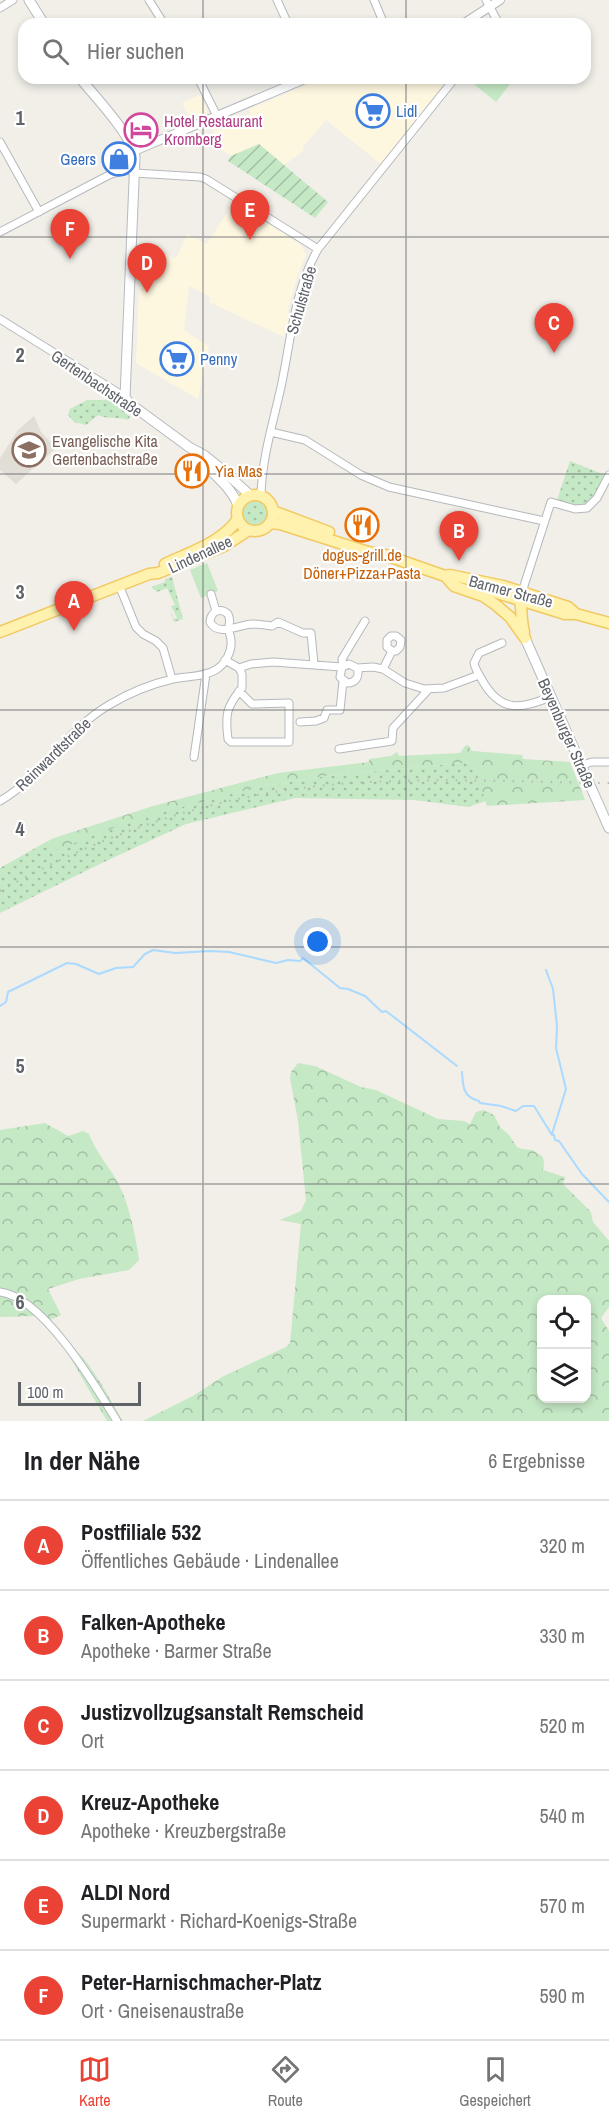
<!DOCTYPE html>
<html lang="de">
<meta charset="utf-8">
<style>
:root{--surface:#fff;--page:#f6f6f6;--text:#202124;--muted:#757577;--line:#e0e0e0;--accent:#ea4335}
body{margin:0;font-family:"Archivo Narrow",sans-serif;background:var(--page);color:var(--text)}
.controls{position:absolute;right:18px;bottom:18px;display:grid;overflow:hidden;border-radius:12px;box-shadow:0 3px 9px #0003}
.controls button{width:54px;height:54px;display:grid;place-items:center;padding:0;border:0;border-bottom:2px solid var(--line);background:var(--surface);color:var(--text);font:30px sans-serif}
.scale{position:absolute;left:18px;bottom:15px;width:123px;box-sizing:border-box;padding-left:6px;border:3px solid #5f6368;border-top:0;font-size:16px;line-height:21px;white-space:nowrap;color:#5f6368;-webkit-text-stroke:4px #fff;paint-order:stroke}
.you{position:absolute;left:318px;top:942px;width:21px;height:21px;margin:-15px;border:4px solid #fff;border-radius:50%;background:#1a73e8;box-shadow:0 0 0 9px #1a73e833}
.badge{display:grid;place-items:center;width:39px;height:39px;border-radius:50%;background:var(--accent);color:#fff;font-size:20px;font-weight:700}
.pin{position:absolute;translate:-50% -50px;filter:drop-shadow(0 2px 3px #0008)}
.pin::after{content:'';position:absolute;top:32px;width:21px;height:18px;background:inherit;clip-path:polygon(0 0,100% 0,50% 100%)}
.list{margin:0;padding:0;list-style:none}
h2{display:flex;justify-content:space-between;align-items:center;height:78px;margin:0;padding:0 24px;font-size:26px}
h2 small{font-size:20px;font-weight:400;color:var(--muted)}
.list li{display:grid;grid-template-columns:39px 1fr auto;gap:18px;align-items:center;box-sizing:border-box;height:90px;padding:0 24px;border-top:2px solid var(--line)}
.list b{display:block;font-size:22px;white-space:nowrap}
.list p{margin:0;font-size:20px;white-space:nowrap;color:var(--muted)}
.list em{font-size:20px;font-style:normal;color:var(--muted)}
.icon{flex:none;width:33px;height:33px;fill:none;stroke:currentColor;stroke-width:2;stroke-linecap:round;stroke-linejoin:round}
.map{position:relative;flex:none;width:609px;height:1421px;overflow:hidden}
.search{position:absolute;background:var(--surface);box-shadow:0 3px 9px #0003;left:18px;right:18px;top:18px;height:66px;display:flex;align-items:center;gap:15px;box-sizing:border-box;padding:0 21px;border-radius:18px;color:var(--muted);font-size:22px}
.sheet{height:618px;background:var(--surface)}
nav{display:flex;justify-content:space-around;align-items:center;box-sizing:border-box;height:84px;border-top:2px solid var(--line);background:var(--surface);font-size:16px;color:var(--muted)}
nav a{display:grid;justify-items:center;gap:3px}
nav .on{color:var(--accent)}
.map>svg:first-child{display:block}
.commercial{fill:#fef7e0}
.education{fill:#e1ded6}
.grass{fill:url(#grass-dots)}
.forest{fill:url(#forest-crowns);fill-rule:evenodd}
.park{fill:#c5e8c5}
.garden{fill:url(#garden-furrows)}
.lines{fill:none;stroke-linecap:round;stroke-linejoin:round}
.stream{stroke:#aadaff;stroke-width:2}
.minor-casing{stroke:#b5b8bc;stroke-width:9}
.tertiary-casing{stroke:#b5b8bc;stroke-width:10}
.secondary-casing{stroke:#b6babf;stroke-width:11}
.primary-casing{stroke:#f2c960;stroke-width:13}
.minor{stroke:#fff;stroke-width:7}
.tertiary{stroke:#fff;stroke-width:8}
.secondary{stroke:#fff;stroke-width:9}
.primary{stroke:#fff2af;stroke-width:10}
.rail{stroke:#b6b7b8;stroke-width:2;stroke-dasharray:1.5 8;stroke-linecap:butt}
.grid{fill:none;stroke:#5f6368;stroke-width:1.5;stroke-opacity:0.55}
.labels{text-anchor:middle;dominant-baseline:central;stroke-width:4.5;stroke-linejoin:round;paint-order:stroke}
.shop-label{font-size:16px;fill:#366cbe;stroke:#fff;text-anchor:start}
.hotel-label{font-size:16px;fill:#b23c85;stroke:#fff;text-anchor:start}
.street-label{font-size:16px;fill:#5f6368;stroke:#fff}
.education-label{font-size:16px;fill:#785e54;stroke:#fff;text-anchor:start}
.food-label{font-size:16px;fill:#c56008;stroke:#fff;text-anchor:start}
.grid-label{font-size:20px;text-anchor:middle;font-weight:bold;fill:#5f6368;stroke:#fff;stroke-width:4.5;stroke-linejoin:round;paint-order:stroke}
</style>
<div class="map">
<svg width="609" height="1421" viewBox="0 0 609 1421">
<defs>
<pattern id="grass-dots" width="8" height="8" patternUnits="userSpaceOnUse" patternTransform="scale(1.5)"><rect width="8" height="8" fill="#c5e8c5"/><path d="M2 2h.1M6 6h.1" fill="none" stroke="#a3c0a4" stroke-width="1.8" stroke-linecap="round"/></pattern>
<pattern id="forest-crowns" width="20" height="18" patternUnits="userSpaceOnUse" patternTransform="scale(1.5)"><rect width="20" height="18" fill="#c5e8c5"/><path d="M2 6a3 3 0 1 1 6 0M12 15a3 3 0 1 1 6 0" fill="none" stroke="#a3c0a4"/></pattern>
<pattern id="garden-furrows" width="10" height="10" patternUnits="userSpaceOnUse" patternTransform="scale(1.5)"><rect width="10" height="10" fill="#c5e8c5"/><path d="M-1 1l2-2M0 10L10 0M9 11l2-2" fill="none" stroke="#a3c0a4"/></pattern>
</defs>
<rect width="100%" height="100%" fill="#f1efe8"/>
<path class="commercial" d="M323,78H449L381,164L326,120L302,148L304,150L284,165L259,144L231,156L221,149L213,129L250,114L249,109Z
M200,95L206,108L207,113L192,121L182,103Z
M234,202L301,245L306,255L297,277L287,314L290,316L284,337L209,302L210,297L189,286L184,330L209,347L198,399L136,363L141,242L176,259L187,234L207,244Z"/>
<path class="education" d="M34,416L41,432L56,448L16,484L0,470V458L18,430Z"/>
<path class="grass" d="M109,398L130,417L128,420C117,416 108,420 98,415L86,425L74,422L68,415L70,409L87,400H106Z
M570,461L605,475C591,502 590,512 557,500Z
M243 513a12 12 0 1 1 24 0a12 12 0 1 1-24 0Z
M172,577L183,619L174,622L170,610L174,619L177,618L171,606L175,605L167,588L157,592L151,587L165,582V579Z
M473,762L486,801L468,807L415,800L295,798L186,824L104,862L0,913V868L46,842L258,787L325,776Z"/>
<path class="forest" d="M468,745L472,751L522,755L523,759L570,762L585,800L487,806L473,762L325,776L258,787L152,815L102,832L52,852L46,842L54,838L153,806L251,780L278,773L369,762V759L391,756L397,752L399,756L460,753L465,746Z
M298,1063L315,1066L361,1087L376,1090L438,1119L464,1121L470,1124L476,1112L483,1110L494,1115L500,1127L509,1135L517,1147L522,1149L532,1150L542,1156L544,1161L543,1170L565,1177L563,1184L591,1212L593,1222L609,1241V1307L601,1318L609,1331V1421H143L193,1396L222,1377L286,1347L290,1343L301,1224L280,1220L301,1211L306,1200L298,1121L290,1078L291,1072ZM542,1300H586V1398H542Z
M45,1123L68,1136L83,1131L89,1134C96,1153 109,1166 118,1183C129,1203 136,1238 139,1260L129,1270L79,1279L48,1289L61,1315L50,1320L36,1316L0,1317V1130Z
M69,1346C88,1355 111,1402 123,1421H107L71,1359Z"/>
<path class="park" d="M480,78H515L496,102L475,85Z
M207,563L218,591L201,598L190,570Z"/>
<path class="garden" d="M259,144L328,202L315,218L228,161L231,156Z"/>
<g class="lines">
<path class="stream" d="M546,970L553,989L557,1026L556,1048L566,1089L552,1134
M0,1006L6,1002L8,992L67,963L76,964L99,974L116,968L133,967L145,954L153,950L175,953L210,951L229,952L276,963L288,960L300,961L303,958L340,988L348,989L365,996L382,1012L386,1011L457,1066
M462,1072C463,1087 463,1097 479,1101L480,1103L501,1106L516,1111L523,1106H534L552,1135H554L555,1140L559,1141L582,1174L609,1202"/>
<defs>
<path id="minor" d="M149,0L164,24
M277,0L288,24
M374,0L384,24
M486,0L499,24
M0,8L13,0
M198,78L218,118
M0,142L39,212
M135,173L200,177L206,179L318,249
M0,232L109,175L120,171L135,170
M0,319L125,397
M271,432L305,440L361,475L389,487L544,521
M261,495C262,458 273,423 281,387C291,340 294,291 318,249L455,78
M119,585L136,627L143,634L156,641L163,648L172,679
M522,592L551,502L575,509L587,508L597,498L609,475
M211,594L216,611
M502,643L479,653L474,663C475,669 479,674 482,680C500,712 520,710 550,697
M225,660L239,668L251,664L273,662L342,667
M343,666L342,659L365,621
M342,667L349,664L357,668L373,667L383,669L405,683L424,689L444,688L479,675
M342,667L340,677L347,683C356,683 360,676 357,668
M239,668L242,674V688C226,707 225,715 228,739L231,742H289V703L252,704L239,691
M383,669L392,651H396L400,647L401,640L396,636H391L387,640V647L392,651
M300,722L316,721L324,718L327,710H340L343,681
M339,749L392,741L393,728L429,689
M194,757L206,674
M582,765L592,762H609
M0,801C43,776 66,730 109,705C129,693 151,684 173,679C187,676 205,677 217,669C226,663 232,651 231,641C231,636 228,632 229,627C229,622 231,620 228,614C220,607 211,611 210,622C218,637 238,625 252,624C258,624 265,625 272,626L278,622L303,633H311L314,664
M0,1292C43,1297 95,1385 117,1421"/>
<path id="tertiary" d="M463,24L500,0
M134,151L307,78"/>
<path id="secondary" d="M29,0L44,24
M80,78C95,97 132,135 135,157L125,397L129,403L189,447L204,455L219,467L250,495
M193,450C205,470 229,482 238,505
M525,638L609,828"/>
<path id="primary" d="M237 513a18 18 0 1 1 36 0a18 18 0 1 1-36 0Z
M273,511L329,532
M270,523L280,524L368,552L385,555L445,576L450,575L503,586L568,607L576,614
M165,564C190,552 221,543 238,519
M445,576L454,586L483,596L496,605L510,617L525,638
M481,588L565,614H576L609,623
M520,600C522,611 521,621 524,632
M0,632L149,574L158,573L224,546L249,530"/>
</defs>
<use href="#minor" class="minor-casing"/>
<use href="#tertiary" class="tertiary-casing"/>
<use href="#secondary" class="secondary-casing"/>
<use href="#primary" class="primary-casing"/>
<use href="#minor" class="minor"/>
<use href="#tertiary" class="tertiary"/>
<use href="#secondary" class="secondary"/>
<use href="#primary" class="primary"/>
<path class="rail" d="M0,891C98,836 205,798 318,786C414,776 512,782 609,783"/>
</g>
<path class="grid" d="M203,0V24M406,0V24M203,78V1421M406,78V1421M0,237H609M0,474H609M0,710H609M0,947H609M0,1184H609"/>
<defs>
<symbol id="supermarket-ring" viewBox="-11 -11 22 22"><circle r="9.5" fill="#fff" stroke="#3f7fe0" stroke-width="1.5"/><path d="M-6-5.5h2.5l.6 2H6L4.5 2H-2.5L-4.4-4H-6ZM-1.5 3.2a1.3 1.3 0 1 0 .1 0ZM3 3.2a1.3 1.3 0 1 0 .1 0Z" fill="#3f7fe0"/></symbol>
<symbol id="hotel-ring" viewBox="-11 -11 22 22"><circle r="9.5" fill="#fff" stroke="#d1479c" stroke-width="1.5"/><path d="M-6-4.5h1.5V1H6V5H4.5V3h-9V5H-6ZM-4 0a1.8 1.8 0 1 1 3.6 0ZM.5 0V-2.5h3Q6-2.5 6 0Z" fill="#d1479c"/></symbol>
<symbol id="shop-ring" viewBox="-11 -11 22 22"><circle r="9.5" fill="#fff" stroke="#3f7fe0" stroke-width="1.5"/><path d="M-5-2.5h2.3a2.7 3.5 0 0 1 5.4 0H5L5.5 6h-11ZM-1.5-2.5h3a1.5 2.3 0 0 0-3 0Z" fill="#3f7fe0"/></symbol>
<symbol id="school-ring" viewBox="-11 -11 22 22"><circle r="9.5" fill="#fff" stroke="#8d6e63" stroke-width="1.5"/><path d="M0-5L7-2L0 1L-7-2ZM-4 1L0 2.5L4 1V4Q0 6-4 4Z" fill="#8d6e63"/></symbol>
<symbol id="restaurant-ring" viewBox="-11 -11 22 22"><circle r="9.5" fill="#fff" stroke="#e8710a" stroke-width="1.5"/><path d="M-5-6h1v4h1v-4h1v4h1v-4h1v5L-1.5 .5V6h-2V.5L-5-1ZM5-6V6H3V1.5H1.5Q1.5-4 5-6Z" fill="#e8710a"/></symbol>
</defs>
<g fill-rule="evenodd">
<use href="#supermarket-ring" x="354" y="92" width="38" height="38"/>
<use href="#hotel-ring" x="122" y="111" width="38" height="38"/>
<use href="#shop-ring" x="100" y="140" width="38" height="38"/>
<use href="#supermarket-ring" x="158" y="340" width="38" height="38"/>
<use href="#school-ring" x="10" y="431" width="38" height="38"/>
<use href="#restaurant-ring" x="173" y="452" width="38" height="38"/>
<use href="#restaurant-ring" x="343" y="506" width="38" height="38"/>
</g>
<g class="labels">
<g class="shop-label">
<text x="396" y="111">Lidl</text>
<text x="96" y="159" text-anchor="end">Geers</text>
<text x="200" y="359">Penny</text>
</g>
<g class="hotel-label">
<text x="164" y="121">Hotel Restaurant<tspan x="164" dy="18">Kromberg</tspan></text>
</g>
<g class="street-label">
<text transform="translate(301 300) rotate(-74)">Schulstraße</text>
<text transform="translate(97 383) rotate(34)">Gertenbachstraße</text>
<text transform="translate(200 554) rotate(-25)">Lindenallee</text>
<text transform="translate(511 591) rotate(15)">Barmer Straße</text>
<text transform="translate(567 733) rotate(66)">Beyenburger Straße</text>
<text transform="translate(53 754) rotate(-44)">Reinwardtstraße</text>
</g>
<g class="education-label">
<text x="52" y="441">Evangelische Kita<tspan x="52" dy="18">Gertenbachstraße</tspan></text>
</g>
<g class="food-label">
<text x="215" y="471">Yia Mas</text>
<text x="362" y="555" text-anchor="middle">dogus-grill.de<tspan x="362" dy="18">Döner+Pizza+Pasta</tspan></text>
</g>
</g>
<g class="grid-label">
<text x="20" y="125">1</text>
<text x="20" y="362">2</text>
<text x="20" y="599">3</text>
<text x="20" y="836">4</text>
<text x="20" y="1073">5</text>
<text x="20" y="1309">6</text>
</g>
</svg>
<div class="controls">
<button><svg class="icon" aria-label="locate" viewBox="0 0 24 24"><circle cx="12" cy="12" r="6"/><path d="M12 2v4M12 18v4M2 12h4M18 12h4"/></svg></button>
<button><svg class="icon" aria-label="layers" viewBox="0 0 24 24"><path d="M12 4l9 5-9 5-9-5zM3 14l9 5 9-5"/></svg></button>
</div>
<div class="scale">100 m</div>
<div class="you"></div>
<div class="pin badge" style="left:74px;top:631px">A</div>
<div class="pin badge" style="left:459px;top:561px">B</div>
<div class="pin badge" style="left:554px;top:353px">C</div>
<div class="pin badge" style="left:147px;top:293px">D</div>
<div class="pin badge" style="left:250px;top:240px">E</div>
<div class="pin badge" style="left:70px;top:259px">F</div>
<div class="search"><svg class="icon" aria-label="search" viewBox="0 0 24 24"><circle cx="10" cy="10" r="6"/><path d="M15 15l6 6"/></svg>Hier suchen</div>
</div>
<section class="sheet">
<h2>In der Nähe<small>6 Ergebnisse</small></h2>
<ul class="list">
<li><span class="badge">A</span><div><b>Postfiliale 532</b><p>Öffentliches Gebäude · Lindenallee</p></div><em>320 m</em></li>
<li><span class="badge">B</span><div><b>Falken-Apotheke</b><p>Apotheke · Barmer Straße</p></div><em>330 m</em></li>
<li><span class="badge">C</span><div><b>Justizvollzugsanstalt Remscheid</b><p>Ort</p></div><em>520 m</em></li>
<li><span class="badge">D</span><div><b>Kreuz-Apotheke</b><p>Apotheke · Kreuzbergstraße</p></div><em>540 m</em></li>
<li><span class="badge">E</span><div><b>ALDI Nord</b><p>Supermarkt · Richard-Koenigs-Straße</p></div><em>570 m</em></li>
<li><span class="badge">F</span><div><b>Peter-Harnischmacher-Platz</b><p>Ort · Gneisenaustraße</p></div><em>590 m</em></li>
</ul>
</section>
<nav>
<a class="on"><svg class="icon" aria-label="map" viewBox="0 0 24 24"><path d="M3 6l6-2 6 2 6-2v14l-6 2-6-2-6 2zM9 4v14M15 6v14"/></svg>Karte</a>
<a><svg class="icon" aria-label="directions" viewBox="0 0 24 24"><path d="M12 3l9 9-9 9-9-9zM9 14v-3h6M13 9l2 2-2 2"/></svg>Route</a>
<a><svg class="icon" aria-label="saved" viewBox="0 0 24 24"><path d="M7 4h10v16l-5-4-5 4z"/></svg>Gespeichert</a>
</nav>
